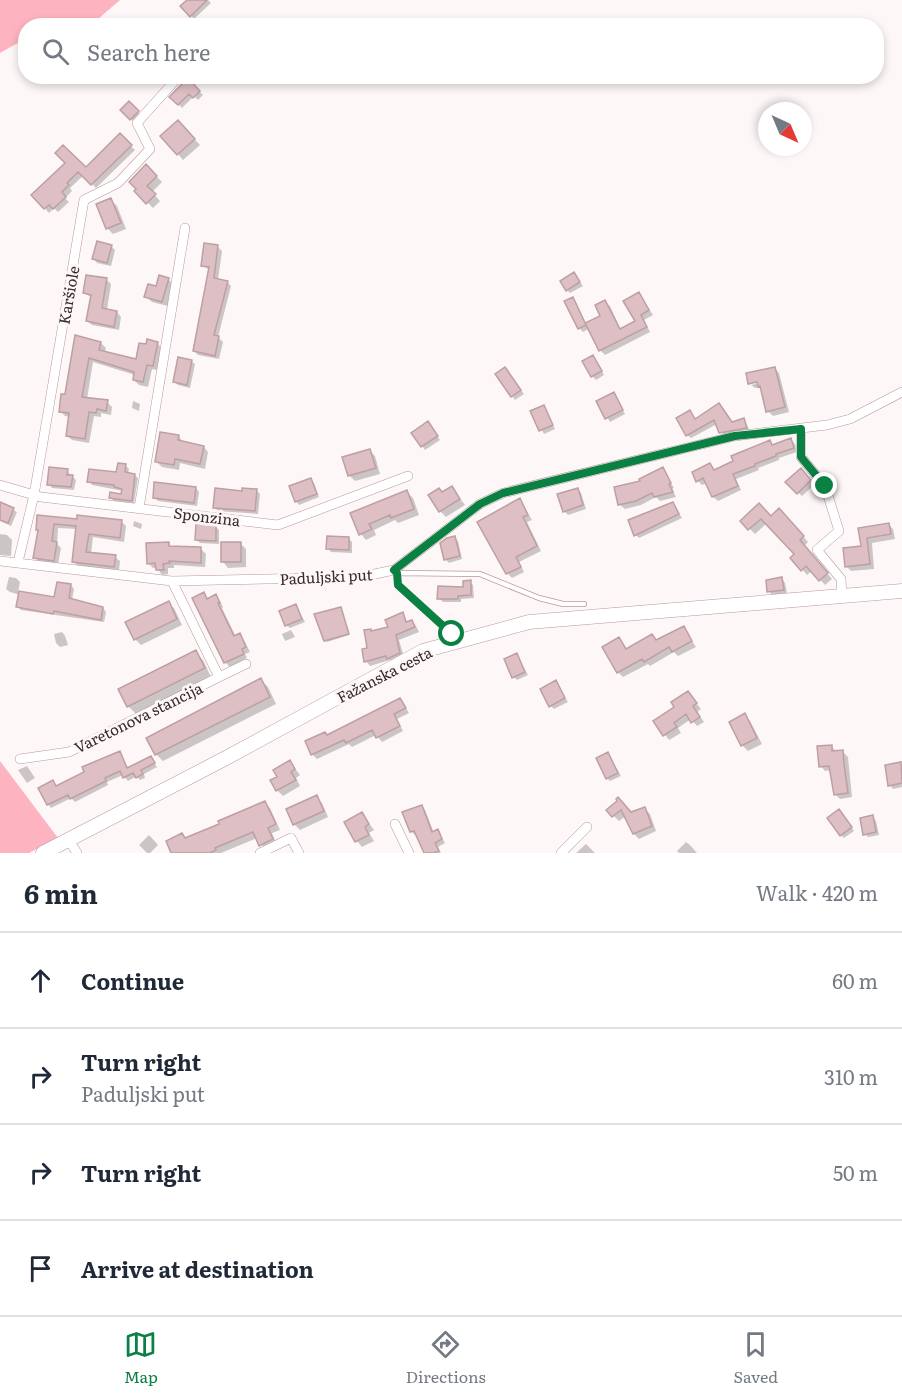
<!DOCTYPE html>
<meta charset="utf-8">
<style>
:root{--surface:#fff;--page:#f6f6f7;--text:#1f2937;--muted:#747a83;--line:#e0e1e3;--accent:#0b8043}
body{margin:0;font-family:Literata,serif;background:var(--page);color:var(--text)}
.compass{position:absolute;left:758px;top:102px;width:54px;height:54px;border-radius:50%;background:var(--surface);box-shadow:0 3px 9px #0003;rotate:136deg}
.stop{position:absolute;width:18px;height:18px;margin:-14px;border:4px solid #0b8043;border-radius:50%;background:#fff}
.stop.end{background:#0b8043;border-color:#fff;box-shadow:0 2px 6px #0008}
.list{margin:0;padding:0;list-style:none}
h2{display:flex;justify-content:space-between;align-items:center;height:78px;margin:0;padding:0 24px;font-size:26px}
h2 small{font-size:20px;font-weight:400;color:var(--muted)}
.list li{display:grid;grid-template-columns:39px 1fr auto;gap:18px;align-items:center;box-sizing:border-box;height:96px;padding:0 24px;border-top:2px solid var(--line)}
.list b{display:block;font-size:22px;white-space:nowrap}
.list p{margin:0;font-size:20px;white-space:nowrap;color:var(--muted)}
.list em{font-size:20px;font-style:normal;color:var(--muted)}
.icon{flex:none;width:33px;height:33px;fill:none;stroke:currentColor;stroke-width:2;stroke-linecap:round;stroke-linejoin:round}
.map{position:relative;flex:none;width:902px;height:853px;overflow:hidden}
.search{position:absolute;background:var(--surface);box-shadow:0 3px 9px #0003;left:18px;right:18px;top:18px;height:66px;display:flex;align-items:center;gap:15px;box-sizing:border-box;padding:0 21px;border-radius:24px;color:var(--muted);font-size:22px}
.sheet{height:462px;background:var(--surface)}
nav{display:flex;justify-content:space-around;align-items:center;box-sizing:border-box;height:84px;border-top:2px solid var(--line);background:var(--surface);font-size:16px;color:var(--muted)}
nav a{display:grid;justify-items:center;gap:3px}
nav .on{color:var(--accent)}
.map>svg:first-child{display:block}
.green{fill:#feb3c1}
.shadow{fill:#0003}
.building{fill:#debfc3;stroke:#bd9fa4;stroke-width:1.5}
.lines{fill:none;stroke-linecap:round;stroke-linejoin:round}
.service-casing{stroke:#b7999e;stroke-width:6}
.minor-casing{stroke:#b7999e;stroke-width:10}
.secondary-casing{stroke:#b7999e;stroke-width:15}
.service{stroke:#fff;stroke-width:4.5}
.minor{stroke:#fff;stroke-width:9}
.secondary{stroke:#fff;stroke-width:14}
.route{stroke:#0b8043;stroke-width:8}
.labels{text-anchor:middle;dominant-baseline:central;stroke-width:6;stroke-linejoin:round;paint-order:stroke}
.street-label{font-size:15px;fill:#362a2c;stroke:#fef7f8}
</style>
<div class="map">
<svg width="902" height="853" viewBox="0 0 902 853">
<rect width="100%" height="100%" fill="#fef7f8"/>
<path class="green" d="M0,0H120L91,25L26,26L25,39L0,53Z
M0,761L58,838L29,853H0Z"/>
<path class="shadow" d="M189,0H208L211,3L194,19L182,6Z
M188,80L203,95L198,100L194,96L182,108L172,97Z
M129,103L141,115L134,122L122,110Z
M184,128L200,145L183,160L178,154Z
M120,136L135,150L96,188L84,175L70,188L72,191L65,198L69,202L58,212L54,208L49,213L33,195L67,163L86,169Z
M146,166L162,182L152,192L160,201L153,208L136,191Z
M111,200L117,206L126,229L113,234L107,228Z
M111,246L115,250L111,266L97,263L94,259Z
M218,247L222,251L218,280L227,282L231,286L218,337L223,342L219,359L198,355L194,351L210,270L203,266Z
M574,274L583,286L570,293L567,290Z
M106,279L111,284L107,310L117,312L121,317L119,330L92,325L87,321L92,298L85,293Z
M168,279L174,285L168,306L152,302L146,296Z
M639,294L653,315L644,320L650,332L605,355L600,350L590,328L583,332L579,328L572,298L586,324L602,316L605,302L610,306L621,330L637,322Z
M76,337L101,343L106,348L105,352L137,360L147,346L157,343L162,348L157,370L152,369L148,387L139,385L134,380L135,375L93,362L87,399L107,402L112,407L111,415L101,413V417L94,416L89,443L72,440L67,435L70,417L65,416L60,411L66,396Z
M596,360L604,375L596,380L592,376Z
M191,361L195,364L190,388L178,385L174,382Z
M505,369L524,394L515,400L497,374Z
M775,369L779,373L789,412L773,416L768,411L762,389L760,387L755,388L751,385L764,382V379L751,382V385L748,374Z
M614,394L625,414L610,422L598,401Z
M133,401L140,404L139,411L132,408Z
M719,405L732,424L744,420L750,431L724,436L717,424L691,438L687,435L690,412L696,420Z
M543,407L555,429L544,434L532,412Z
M431,427L440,440L425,450L413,433Z
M179,436L183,443L204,447L208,452L205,469L180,463L179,470L162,467L157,462Z
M791,440L795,444L797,452L779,458V460L758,468L759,470L736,479L741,490L718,501L713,497L707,483L702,485L698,481L710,465L715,471L770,441L774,446Z
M369,450L375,456L380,474L355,481L349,475Z
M126,466L129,469L128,474L134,475L138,478L134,503L114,501L111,498L122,495L123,491L92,485L89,481L118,474Z
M662,469L674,488L672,489L676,497L660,501L656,497L641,505L625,509L620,505L643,482Z
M800,470L814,485L802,496L787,482Z
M67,471L76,480L74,490L52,488L49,484Z
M310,480L314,483L319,497L299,505L296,501Z
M196,488L199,492L197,506L158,501L154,497Z
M452,488L465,505L446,517L440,511Z
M577,489L581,493L586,509L568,515L564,511Z
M256,490L260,494L258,514L218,511L215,507L243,493Z
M407,492L413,498L419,515L398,523L395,520L374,530L376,535L366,540L361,534L352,514Z
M520,500L532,520L527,522L541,551L519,562L524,572L512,578L507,573Z
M0,503L17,512L11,526L0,521Z
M673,504L682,518L639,538L636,535Z
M759,505L771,518L785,516L808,542L804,546L832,579L825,585L812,571L807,575L792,558L796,554L767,523L755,534L742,521Z
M39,516L122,522L126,526L124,542L93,537L91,554L115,557L120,561L119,570L78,566L73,561L77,529L58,528L57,544L61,548L58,564L40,562L35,558L39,531Z
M134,521L142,524L141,529L133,526Z
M888,524L893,529L895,539L872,543L874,569L851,571L846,566L863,548L860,529Z
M215,526L219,530V544L200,543L197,540Z
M0,534L7,535L12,540L11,556L0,555Z
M454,538L458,541L462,559L449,563L445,559Z
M349,539L352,542V553L331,552L328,548Z
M168,543L172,547L201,549L206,554L205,567L174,565V568H168V574L162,575L157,568H153L148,563Z
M240,543L246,549V567L228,568L223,562Z
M9,577L16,578L20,582L18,592L55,599L71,585L74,589L72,600L103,608L106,612L104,622L21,610L17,606L20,595L10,592L6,589Z
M782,579L785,583L787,593L772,595L769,591Z
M470,582L473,585L474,598L461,599V602H443L439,598L464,588Z
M204,594L209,599L216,596L220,601L223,607L222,608L236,637L240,635L244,640L250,652L245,654L247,658L230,667L225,662Z
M168,603L174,608L182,625L141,645L135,639Z
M296,606L305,622L290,628L286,625Z
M341,609L349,635L327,642L326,640Z
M402,614L408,623L412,621L416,626L419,632L399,640L404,657L393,663L390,660L370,666L366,661L372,632L390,628Z
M683,627L696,647L678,656L674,652L650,666L648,664L623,677L618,672L619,639L627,650L652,636L657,641Z
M291,630L295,637L285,641L282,634Z
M62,632L65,636L68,645L60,647L56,643L54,634Z
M195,652L203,660L211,677L136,714L128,706Z
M517,655L528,675L517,680L514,677Z
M261,680L268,687L276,704L163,761L156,754Z
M555,682L568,702L554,709L551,706Z
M688,693L701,709L697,712L704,722L697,726L691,719L678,728L681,733L669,740L655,721L676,707Z
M400,699L409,713L397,719L403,731L382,742L376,735L352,747L349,744L317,759L312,754L327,736Z
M744,715L750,721L762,744L748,751L742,745L731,722Z
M831,746L836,751L843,752L848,757L852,797L840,799L835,794L831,770L825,771L821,766Z
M119,753L129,769L151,758L157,767L144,774L145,778L140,780L137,776L128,781L123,775L107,782L108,785L75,802L71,798L51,808L48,804L52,782L57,787Z
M608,754L621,776L610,781L607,778Z
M290,762L300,775L296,778L300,786L283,796L277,790L279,777Z
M901,764L902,787L893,789L890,785Z
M27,766L35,778L27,783L18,770Z
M316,797L322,803L328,817L300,830L294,824Z
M619,802L631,814L645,809L650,814L656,831L639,839L634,834L626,816L619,821L608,810Z
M265,803L270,808L280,830L272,833L277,845L266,850L257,838L221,853H173L182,835L186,839Z
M421,806L425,810L434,833L438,831L445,843L438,847L441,853H426L418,834L415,835L411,831Z
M362,814L374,830L369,833L374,841L362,847L357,841L346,823Z
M842,814L854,831L844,838L841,835Z
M872,817L876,821L879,835L868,837L865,834Z
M149,835L158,845L150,853H147L139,845Z
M686,842L690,845L697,853H679L677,851Z
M586,844L595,853H576Z"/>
<path class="building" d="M187,0H207L190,17L180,6Z
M188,78L200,91L193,98L189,94L178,105L169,97Z
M129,101L139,111L130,120L120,110Z
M178,120L195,139L177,155L160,136Z
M120,133L132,145L91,185L78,172L67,183L69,185L62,192L66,197L53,209L49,205L44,209L31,195L65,163L55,153L63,145L86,167Z
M146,164L157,176L147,186L156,194L146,204L134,191L136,189L129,182Z
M111,198L121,223L106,229L96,204Z
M97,241L112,245L107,263L92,259Z
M204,243L218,245L214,278L228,281L214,335L219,336L215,356L193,351L209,267L201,266Z
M574,272L580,282L566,291L560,281Z
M86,275L107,278L102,308L117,311L114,327L86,321L91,295L83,293Z
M159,275L169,278L162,302L144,297L148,284L156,286Z
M639,292L649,310L641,315L647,327L599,351L585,323L600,316L595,305L605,300L620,329L635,321L623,301Z
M573,297L586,325L578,329L564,301Z
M75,335L101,342L99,350L136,359L139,343L146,344L147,339L158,342L153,366L147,365L143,382L133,380L134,372L89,358L82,397L108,400L106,411L97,409L96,413L89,412L85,439L66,436L69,413L59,412L61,394H65Z
M593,355L602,371L591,377L582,361Z
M178,357L192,360L187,385L173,382Z
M505,367L521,390L511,397L495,374Z
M775,367L785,407L766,412L760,386L758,387L757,382L748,384L746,373Z
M614,392L623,410L605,419L596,401Z
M719,403L732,422L744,418L747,428L719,433L714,420L686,436L676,418L690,410L695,419Z
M544,405L553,425L539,431L530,411Z
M428,421L438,436L421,447L411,433Z
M160,432L179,435L178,440L204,446L200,464L175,459L174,465L155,462Z
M791,438L794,448L776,454V456L755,464V466L733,474L738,486L712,497L703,478L696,482L692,472L710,463L714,470L733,461L731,456L770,440L772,445Z
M370,449L376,468L348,476L342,457Z
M118,463L126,464L125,472L135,474L132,501L109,498L110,492L121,494L122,489L114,487V485L87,482L89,469L116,472Z
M49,467L68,469L67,475H73L71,487L47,485Z
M663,467L671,483L669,484L673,492L654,497L652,493L636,501L618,505L614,487L640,481L639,479Z
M801,468L811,480L797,494L785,482Z
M311,478L317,494L295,502L289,486Z
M154,482L196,487L194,503L153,498Z
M452,486L460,499L439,512L428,495L439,488L442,492Z
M215,488L242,491V488L257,489L255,511L213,508Z
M578,488L583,505L563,512L557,494Z
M407,490L414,509L391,518L390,515L369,524L372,529L359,535L350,513Z
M520,498L528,515L523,517L537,546L516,557L521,567L506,574L477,522Z
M0,502L14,508L8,523L0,520Z
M673,502L679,514L634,536L628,520Z
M759,503L771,516L779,508L804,536L800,540L828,573L819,581L806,566L801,571L790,558L794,554L761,519L748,530L740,521Z
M37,515L77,519V515L122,520L120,538L89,534L86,552L116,555L114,567L72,562L76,526L54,524L52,541L57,542L54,561L33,558L38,530H36Z
M196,523L216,524V541L195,540Z
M889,523L891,534L867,538L870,564L845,567L843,548L861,546L858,528Z
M327,536L349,537V550L326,549Z
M455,536L460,556L444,560L440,543L447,538Z
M169,542V546L201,547V563L169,561L170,563L163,564L164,570H156L155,563L147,564L146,543Z
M221,542H241V562H221Z
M782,577L784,590L767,592L766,580Z
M471,580V595L458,596V599H437L438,586L463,587V581Z
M57,582L71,584L69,598L103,607L101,620L54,611L53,614L16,607L19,591L54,597Z
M204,592L207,599L216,594L220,603H218L234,636L240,633L246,647L242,649L244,654L224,663L192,598Z
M169,601L177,619L134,640L125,622Z
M296,604L302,619L285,626L279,611Z
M341,607L349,634L324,641L314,614Z
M403,612L406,622L412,620L415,627L396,635L400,653L387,659L386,656L364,662L362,649L367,648L364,630L371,629V631L388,627L385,620Z
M684,626L692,641L672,652L669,647L644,662L642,659L617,673L602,647L619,637L626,649L652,634L656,640Z
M196,650L205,668L127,707L118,689Z
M517,653L525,672L512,678L504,659Z
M261,678L270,697L155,755L146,738Z
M556,680L565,698L549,707L540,689Z
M688,691L697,703L693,706L700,717L691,723L686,714L674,723L677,727L663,736L653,721L674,707L671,702Z
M400,698L406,708L394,714L400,726L376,738L372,730L346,743L344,740L311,755L305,741L325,732L327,735Z
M745,713L757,738L741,746L729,722Z
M832,745V751L843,750L844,764L848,793L834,795L829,766L819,767L817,746Z
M120,751L127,768L151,756L155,763L141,770L143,774L136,778L133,773L123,778L120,771L105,778L106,781L70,799L68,795L47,805L38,788L53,780L56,786L84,772L82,767Z
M608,752L618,773L606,779L596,758Z
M290,760L295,769L291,772L296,780L276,791L270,780L277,777L273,770Z
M901,762L902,783L888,786L885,765Z
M317,795L324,811L293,825L286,809Z
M618,797L631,812L645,807L652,826L633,834L621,810L612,817L606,810L617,801L616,799Z
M265,801L276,824L268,828L273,839L259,846L253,832L215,848L216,850L210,853H171L166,841L182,833L185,838L219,824L218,821Z
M422,805L432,832L438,829L442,839L435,843L439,851L433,853H424L414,831L410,832L402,812Z
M839,809L852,827L840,836L827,818Z
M362,812L369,824L365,827L369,835L355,842L344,822Z
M873,815L876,832L863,835L860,818Z"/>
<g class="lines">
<defs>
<path id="service" d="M394,570L397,573L480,574L539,598L563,604H584
M397,573V585L452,634"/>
<path id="minor" d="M801,429V457L825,486L839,531L817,550L841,579L842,596
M0,485L41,497L278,525L408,476
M139,508L185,228
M0,561L172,581L360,577L394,570L480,504L503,493L735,436L827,425L850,419L902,392
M18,562L34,495L84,200L118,183L150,149L137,123L179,76
M172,581L219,677L246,664
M20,759L69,752L219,677
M395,824L409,853
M68,839L77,853
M260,853L291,838L299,853
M561,853L587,827"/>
<path id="secondary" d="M43,853L226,758L423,651L529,622L902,591"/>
</defs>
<use href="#service" class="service-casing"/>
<use href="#minor" class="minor-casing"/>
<use href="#secondary" class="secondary-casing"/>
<use href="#service" class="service"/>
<use href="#minor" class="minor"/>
<use href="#secondary" class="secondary"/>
</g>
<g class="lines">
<path class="route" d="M452,634L398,585L397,573L394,570L480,504L503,493L735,436L801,429V457L825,486"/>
</g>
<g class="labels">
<g class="street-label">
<text transform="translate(68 295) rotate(-80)">Karšiole</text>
<text transform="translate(207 516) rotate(7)">Sponzina</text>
<text transform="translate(326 576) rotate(-3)">Paduljski put</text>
<text transform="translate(384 674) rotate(-27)">Fažanska cesta</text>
<text transform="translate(138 717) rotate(-26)">Varetonova stancija</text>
</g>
</g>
</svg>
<svg class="compass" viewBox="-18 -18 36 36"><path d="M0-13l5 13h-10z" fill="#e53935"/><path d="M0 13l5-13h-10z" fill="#747a83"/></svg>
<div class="stop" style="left:452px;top:634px"></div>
<div class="stop end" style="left:825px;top:486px"></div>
<div class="search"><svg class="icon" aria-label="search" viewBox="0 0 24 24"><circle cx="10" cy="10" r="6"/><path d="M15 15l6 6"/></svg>Search here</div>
</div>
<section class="sheet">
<h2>6 min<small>Walk · 420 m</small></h2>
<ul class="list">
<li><svg class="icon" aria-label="ahead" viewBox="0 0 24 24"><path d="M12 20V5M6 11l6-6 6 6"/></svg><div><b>Continue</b></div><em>60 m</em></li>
<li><svg class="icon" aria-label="right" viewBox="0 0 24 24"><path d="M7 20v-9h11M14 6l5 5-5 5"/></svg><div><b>Turn right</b><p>Paduljski put</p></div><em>310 m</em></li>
<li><svg class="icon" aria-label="right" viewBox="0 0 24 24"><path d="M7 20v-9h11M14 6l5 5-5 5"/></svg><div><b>Turn right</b></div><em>50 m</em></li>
<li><svg class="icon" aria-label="arrive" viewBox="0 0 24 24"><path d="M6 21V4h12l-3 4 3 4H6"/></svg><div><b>Arrive at destination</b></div></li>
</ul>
</section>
<nav>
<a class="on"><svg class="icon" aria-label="map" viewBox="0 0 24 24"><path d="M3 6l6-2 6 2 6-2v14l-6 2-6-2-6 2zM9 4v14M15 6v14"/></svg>Map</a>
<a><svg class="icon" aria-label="directions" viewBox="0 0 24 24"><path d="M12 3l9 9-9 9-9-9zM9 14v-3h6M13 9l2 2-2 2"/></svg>Directions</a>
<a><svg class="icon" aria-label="saved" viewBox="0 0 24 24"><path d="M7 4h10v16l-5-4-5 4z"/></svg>Saved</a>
</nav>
